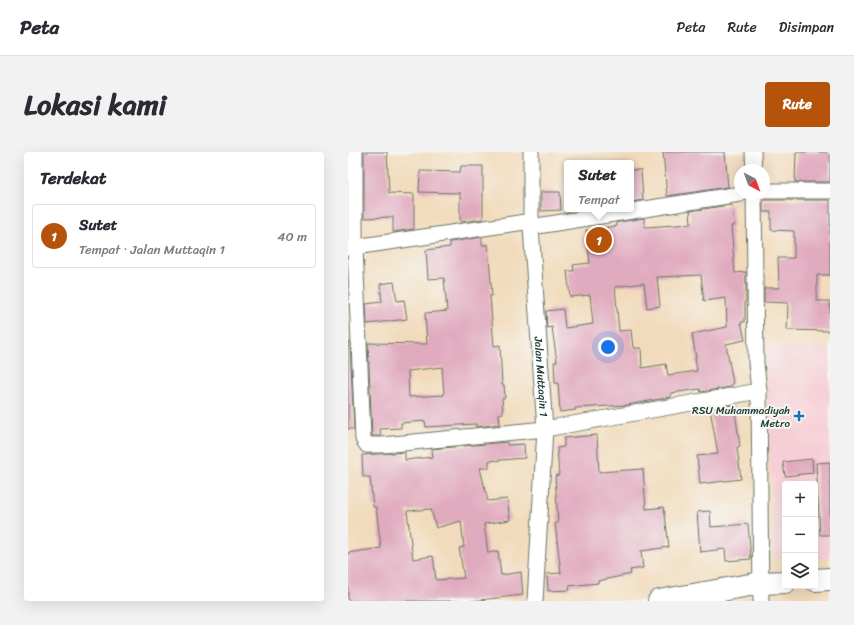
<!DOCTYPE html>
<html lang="id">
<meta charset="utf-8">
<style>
:root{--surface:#fff;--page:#f2f2f3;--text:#2b2b33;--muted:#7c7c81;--line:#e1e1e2;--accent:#b45309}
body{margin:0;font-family:Sriracha,sans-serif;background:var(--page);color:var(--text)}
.controls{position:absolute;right:12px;bottom:12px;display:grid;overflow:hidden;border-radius:4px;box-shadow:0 4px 16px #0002}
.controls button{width:36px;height:36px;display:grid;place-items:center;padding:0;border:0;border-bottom:1px solid var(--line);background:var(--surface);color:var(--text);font:20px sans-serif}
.compass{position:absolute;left:386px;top:12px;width:36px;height:36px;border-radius:50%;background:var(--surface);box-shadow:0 4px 16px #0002;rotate:139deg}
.you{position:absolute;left:260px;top:195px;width:14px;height:14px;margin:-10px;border:3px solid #fff;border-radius:50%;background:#1a73e8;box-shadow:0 0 0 6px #1a73e833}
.badge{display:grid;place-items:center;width:26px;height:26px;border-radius:50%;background:var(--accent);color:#fff;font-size:13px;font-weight:700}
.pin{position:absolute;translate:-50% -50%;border:2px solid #fff;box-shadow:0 1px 4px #0006}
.popup{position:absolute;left:216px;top:8px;width:70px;height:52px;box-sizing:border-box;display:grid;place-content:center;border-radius:4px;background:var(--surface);filter:drop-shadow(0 1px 3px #0005);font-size:13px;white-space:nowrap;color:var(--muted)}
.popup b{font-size:15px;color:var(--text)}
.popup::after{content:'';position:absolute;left:50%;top:100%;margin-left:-8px;border:8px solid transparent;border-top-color:var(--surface)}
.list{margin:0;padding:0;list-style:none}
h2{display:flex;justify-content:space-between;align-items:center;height:52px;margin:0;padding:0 16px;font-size:17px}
h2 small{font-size:13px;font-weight:400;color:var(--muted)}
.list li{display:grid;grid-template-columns:26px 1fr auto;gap:12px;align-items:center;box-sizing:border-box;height:64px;margin:0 8px 8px;padding:0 8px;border:1px solid var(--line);border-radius:4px}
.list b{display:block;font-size:15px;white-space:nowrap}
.list p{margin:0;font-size:13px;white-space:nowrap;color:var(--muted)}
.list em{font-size:13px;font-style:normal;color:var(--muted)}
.icon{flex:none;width:22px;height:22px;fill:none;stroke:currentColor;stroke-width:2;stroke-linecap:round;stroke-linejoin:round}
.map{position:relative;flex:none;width:482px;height:449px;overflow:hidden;border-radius:4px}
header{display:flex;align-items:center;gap:24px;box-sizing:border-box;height:56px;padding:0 20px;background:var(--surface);border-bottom:1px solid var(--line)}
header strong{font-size:19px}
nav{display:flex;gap:22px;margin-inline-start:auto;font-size:14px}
.intro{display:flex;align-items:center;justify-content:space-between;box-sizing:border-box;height:96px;padding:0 24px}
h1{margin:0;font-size:28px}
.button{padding:10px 18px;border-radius:4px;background:var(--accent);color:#fff;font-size:14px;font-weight:700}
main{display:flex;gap:24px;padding:0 24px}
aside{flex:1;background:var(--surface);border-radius:4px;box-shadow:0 4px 16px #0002}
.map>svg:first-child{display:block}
.built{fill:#f6cfd6}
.building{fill:#e1abbf;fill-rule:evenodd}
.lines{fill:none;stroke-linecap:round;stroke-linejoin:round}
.minor-casing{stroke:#697464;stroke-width:17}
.primary-casing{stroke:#697464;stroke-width:24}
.minor{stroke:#fff;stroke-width:15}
.primary{stroke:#fff;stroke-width:22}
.poi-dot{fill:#1f6fb2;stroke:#f6f6f2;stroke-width:1.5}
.labels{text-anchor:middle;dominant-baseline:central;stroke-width:4;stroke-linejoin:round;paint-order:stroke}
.street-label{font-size:11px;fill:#1f3d34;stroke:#f6f6f2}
.poi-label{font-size:11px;fill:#1f3d34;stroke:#f6f6f2;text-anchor:end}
</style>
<header>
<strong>Peta</strong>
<nav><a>Peta</a><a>Rute</a><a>Disimpan</a></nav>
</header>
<div class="intro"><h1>Lokasi kami</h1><a class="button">Rute</a></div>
<main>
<aside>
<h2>Terdekat<small></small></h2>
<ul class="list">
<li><span class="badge">1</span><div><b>Sutet</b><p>Tempat · Jalan Muttaqin 1</p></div><em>40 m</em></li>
</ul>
</aside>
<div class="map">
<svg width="482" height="449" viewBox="0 0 482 449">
<rect width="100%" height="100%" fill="#f6f6f2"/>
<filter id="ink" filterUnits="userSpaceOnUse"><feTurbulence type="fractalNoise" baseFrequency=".025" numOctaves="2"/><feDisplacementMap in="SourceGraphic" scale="8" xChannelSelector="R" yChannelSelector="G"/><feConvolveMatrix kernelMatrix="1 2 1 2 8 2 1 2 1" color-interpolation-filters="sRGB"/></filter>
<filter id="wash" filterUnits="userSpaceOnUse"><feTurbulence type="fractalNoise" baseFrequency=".012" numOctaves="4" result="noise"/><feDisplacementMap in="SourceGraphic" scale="16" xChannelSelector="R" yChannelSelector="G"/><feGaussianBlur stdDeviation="0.9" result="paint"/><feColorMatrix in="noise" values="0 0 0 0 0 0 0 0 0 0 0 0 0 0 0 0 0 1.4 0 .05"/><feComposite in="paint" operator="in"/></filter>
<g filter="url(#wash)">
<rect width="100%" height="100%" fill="#f2dbbc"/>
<path class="built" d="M417,196H482V407L467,406V332H437V406H426Z"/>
<g id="blocks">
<path class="building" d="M16,0H39L41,41L66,42V77L45,80V65L16,66Z
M315,0H377L380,35L319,44Z
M448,0H482V30H447Z
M113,14H135V67L112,70V41L71,40L72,19L112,20Z
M283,18H293L295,48L283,50Z
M193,40H212L213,58L193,59Z
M415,48H482V123H469V149H482V179L439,178L440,151L416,150V136H431L430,106H446V79L423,78V60H415Z
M382,53H384L386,74H383L387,121L398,120V149H397V170H393L397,188L378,192L385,231L383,232V235L353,240L352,237L323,241V245L279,253L227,256L228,258L212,260L210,231H207L206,210H209L204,175L199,176L198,159L215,157L217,176L245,172L242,143L222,145L219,119H226L225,113L242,111L238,78L269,74L268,71L271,70L296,66L297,75L343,72L342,59ZM353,123L356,149L378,146L379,175L344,182L348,206H347L349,219L320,223L318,212L294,216L293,196H285L283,178L271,179L267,135L296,131L299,156L312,154L309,125Z
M134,85V93H140L144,144H142L146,194L152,193L154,233H156L157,246H154L155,261L151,262L152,272L128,275V272L78,275L77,269L53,271V276L32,277L33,284H24L20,191L79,192L77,161L99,159L96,126L80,127L78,98L102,95V90ZM94,215L96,243L61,245L60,219Z
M46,130L49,149L56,148L59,167L19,172L18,152L34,150L32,132Z
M0,190H2L6,277H0Z
M386,253L392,294L389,295L393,327L352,332L349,304L370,302L362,257Z
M249,283L251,320L295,317L298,357L316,355L321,395L293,399L295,416L282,418L283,422L250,429V431L221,434L222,438L200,439L199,422L213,421L207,371H210L207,324L211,323L209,296L216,295V286Z
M159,290V293L176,292L177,306L141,309V316H132L140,349L159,347L162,368L136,372L140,401L150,399L153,423L173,420L175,443L123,449H0V401L33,396L28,355H25L22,325H15L14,303L57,300V308L84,305L83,297ZM83,357L88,376L113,369L116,395L111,396L116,426L88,428L85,404L65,407L59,359Z
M464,307L465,321L437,324L435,310Z
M482,310V383H472L468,311Z
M362,359L363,375L400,372L403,407L378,409L377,397L352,400L349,360Z"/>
</g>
</g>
<g filter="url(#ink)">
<use href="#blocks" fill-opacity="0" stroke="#697464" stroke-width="1"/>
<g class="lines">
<defs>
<g id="minor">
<path d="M7,0V95L15,287L19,293H35L197,277L411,239"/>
<path id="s1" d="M183,0V75L197,277L187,449"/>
<path d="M405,0L406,18"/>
<path d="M416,39H482"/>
<path d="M406,42L408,211L411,239L413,449"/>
<path d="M183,75L392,42"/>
<path d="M0,96L184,69"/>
</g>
<path id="primary" d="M467,428L482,427
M311,449L413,431L437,430"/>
</defs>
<use href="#minor" class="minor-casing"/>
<use href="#primary" class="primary-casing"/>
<use href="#minor" class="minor"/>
<use href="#primary" class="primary"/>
</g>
</g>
<path class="poi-dot" d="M449 258h4v4h4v4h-4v4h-4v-4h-4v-4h4z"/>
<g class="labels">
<g class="street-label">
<text stroke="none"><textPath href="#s1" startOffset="225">Jalan Muttaqin 1</textPath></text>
</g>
<g class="poi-label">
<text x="442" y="258">RSU Muhammadiyah<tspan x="442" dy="13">Metro</tspan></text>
</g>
</g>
</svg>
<div class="controls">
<button>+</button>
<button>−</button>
<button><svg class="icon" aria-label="layers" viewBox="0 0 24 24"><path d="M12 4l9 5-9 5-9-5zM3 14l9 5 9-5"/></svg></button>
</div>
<svg class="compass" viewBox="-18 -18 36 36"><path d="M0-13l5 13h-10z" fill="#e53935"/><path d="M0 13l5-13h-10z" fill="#7c7c81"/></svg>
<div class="you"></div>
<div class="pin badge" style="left:251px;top:88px">1</div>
<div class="popup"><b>Sutet</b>Tempat</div>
</div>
</main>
